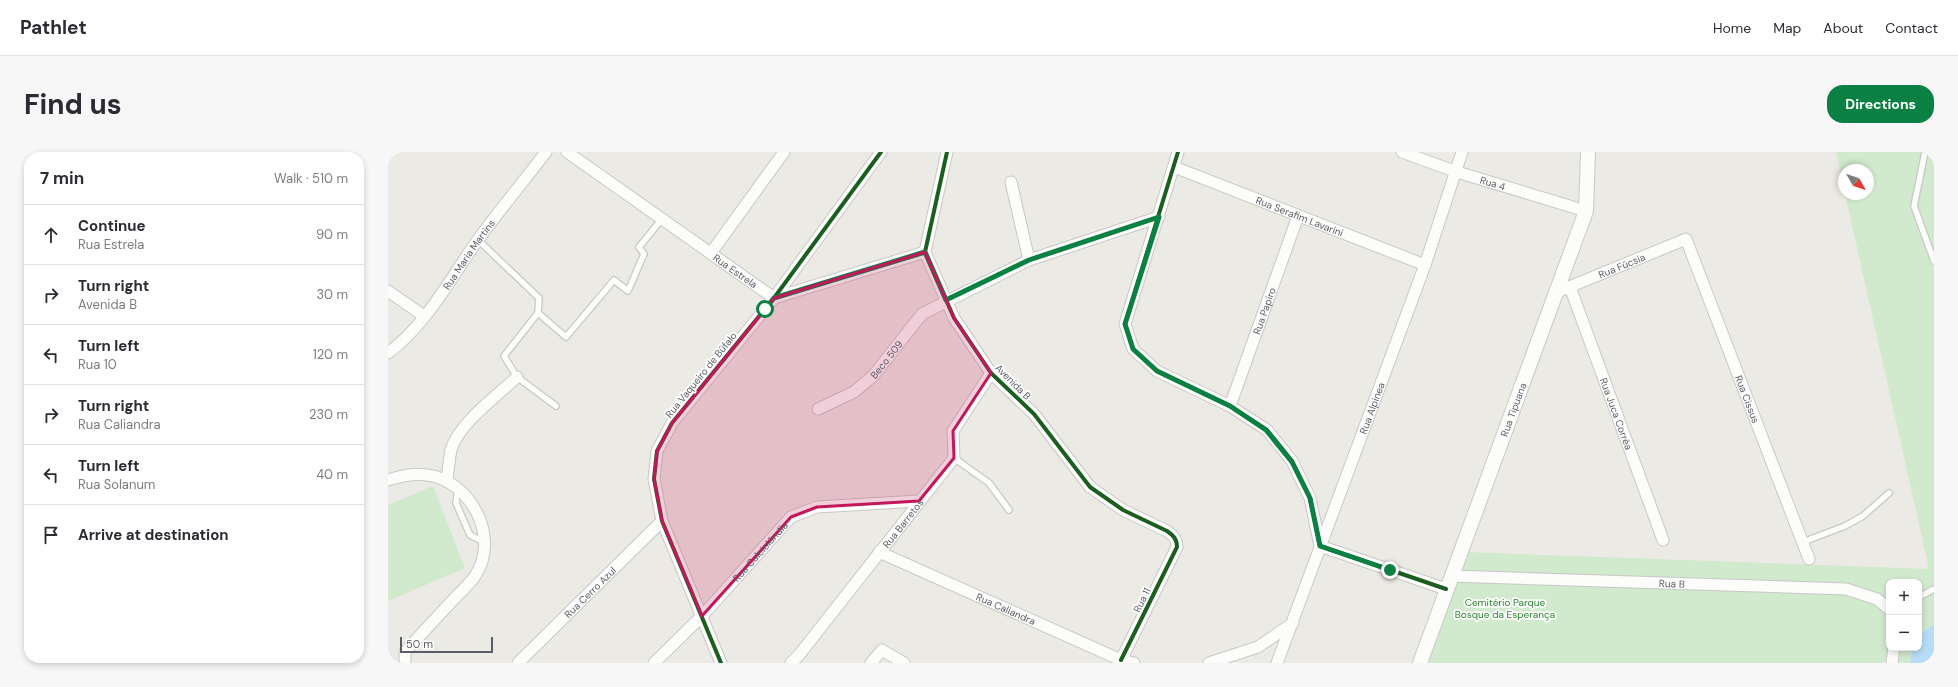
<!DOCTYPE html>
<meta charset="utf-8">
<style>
:root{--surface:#fff;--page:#f7f7f7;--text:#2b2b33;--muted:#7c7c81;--line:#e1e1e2;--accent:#0b8043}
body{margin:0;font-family:"DM Sans",sans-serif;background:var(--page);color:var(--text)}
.controls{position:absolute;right:12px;bottom:12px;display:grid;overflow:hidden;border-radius:8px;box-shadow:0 2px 6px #0003}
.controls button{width:36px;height:36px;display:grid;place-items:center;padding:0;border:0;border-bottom:1px solid var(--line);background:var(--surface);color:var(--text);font:20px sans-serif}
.compass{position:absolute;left:1450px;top:12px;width:36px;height:36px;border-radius:50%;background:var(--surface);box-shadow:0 2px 6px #0003;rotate:130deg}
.scale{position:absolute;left:12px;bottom:10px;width:93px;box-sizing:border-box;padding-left:4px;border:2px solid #5a5e64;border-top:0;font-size:11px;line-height:14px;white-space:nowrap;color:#5a5e64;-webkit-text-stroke:3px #fff;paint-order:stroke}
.stop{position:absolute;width:12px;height:12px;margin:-9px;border:3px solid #0b8043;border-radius:50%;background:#fff}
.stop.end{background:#0b8043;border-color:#fff;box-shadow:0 1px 4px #0008}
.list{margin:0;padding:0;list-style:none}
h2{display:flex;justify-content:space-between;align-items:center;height:52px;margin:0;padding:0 16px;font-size:17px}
h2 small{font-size:13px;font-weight:400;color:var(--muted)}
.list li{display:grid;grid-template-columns:26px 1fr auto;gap:12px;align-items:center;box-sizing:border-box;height:60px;padding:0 16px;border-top:1px solid var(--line)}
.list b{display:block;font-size:15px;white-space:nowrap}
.list p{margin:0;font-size:13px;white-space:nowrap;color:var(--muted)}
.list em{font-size:13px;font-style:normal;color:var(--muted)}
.icon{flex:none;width:22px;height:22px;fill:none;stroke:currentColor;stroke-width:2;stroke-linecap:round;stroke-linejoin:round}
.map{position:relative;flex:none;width:1546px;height:511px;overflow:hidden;border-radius:16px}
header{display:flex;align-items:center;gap:24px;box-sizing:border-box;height:56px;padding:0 20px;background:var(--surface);border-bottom:1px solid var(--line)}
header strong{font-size:19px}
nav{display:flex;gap:22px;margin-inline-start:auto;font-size:14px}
.intro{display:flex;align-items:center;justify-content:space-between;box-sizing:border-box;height:96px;padding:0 24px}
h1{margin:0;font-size:28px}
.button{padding:10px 18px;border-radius:16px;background:var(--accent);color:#fff;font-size:14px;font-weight:700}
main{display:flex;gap:24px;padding:0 24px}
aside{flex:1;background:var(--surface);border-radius:16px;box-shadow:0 2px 6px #0003}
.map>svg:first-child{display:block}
.green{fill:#d1e9cd;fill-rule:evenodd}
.water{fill:#b8dcf7}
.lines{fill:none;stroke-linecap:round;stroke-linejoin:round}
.service-casing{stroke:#c8c8c7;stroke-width:8}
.minor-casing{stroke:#c8c8c7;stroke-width:13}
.tertiary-casing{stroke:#c8c8c7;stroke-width:16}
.service{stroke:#fcfcfb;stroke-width:5.5}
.minor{stroke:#fcfcfb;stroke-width:11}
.tertiary{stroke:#fcfcfb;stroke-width:14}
.cycleway-casing{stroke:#fff;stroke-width:6}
.cycleway{stroke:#1b5e20;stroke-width:4}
.route{stroke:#0b8043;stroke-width:5}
.marked{fill:#c2185b;fill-opacity:0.2;stroke:#c2185b;stroke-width:3;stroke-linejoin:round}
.labels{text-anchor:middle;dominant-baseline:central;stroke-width:3.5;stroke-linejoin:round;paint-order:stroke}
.street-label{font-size:10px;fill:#5a5e64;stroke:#fff}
.park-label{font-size:10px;fill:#2a822f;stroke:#fff}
</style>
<header>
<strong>Pathlet</strong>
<nav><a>Home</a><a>Map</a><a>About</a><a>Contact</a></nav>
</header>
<div class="intro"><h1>Find us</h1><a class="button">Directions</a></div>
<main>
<aside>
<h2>7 min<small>Walk · 510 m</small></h2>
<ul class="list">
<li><svg class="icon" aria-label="ahead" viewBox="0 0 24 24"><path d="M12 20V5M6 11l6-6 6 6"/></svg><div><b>Continue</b><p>Rua Estrela</p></div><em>90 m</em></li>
<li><svg class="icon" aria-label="right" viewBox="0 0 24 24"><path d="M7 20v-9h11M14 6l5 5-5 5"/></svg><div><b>Turn right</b><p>Avenida B</p></div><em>30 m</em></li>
<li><svg class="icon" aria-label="left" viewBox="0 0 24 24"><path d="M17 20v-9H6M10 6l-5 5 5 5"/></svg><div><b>Turn left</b><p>Rua 10</p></div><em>120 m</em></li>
<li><svg class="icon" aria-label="right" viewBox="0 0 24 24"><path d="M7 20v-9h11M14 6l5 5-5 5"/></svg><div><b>Turn right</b><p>Rua Caliandra</p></div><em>230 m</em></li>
<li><svg class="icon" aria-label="left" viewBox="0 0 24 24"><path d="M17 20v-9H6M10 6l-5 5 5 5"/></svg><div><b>Turn left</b><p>Rua Solanum</p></div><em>40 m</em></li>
<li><svg class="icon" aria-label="arrive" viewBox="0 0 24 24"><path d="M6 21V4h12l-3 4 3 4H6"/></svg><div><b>Arrive at destination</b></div></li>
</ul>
</aside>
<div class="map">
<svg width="1546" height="511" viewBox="0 0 1546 511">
<rect width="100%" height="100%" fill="#eceae4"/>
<path class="green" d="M1448,0H1546V511H1040L1077,400L1541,417L1457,42H1480V18H1456V36ZM1501,430H1531V496H1501Z
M45,334L77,416L0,449V353Z"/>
<path class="water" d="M1546,473V511H1522L1525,496H1531V482Z"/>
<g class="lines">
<defs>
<path id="service" d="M1537,0L1526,54L1546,109
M90,88L151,146L150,161L116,204L129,225L168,254
M150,161L178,185L226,128L240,139L256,102L251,95L274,67
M566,306L601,331L621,358
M70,337L68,351L82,383L96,390
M1415,390L1457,374L1475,364L1501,341
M1531,445L1546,437"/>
<g id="minor">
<path id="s1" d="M179,0L386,146L537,100"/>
<path d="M559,0L537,100L566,166L603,221L646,262L702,335L735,358L779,379C785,383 789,387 789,395L733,508"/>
<path d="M790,0L737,172L745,197L769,219L842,254L879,278L904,309L922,346L932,394L1058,437"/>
<path id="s2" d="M1014,0L1069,20L1198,59"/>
<path id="s3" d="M786,15L1037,113"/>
<path d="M623,30L641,108"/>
<path d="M323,101L396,0"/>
<path id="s4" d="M1182,135L1275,388"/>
<path d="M0,139L36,164"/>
<path id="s5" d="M1169,140L1298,87L1421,407"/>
<path id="s6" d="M0,201C38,173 62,127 89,89C111,59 135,30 158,0"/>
<path id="s7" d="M842,254L910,64"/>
<path id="s8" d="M430,257L466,240L485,224L534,162L641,108L771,65"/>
<path d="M0,328C13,324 25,321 39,323C82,328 113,385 87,424C82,432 73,439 67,446C50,464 33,482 17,500V511"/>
<path d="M59,329C60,319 61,308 63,298C71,271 109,244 129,225"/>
<path id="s9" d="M491,400L733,508L746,511"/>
<path id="s10" d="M1063,424L1458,437L1489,447L1501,457"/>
<path id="s11" d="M130,511L274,369"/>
<path id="s12" d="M266,511L314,464L403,365L429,355L531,349"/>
<path d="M333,511L274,369L266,327L269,299L284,271L386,146L493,0"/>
<path id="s13" d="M403,511L411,503L566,306L565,279L603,221"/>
<path d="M483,511L494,498L516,511"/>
<path d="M821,511L870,495L905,471"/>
<path id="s14" d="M889,511L1037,113L1074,0"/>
<path d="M1504,511L1506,496"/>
</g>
<g id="tertiary">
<path id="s15" d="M1032,511L1198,59L1200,0"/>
</g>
</defs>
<use href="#service" class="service-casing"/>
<use href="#minor" class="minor-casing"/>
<use href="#tertiary" class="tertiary-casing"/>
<use href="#service" class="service"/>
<use href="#minor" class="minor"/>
<use href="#tertiary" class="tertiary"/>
<defs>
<path id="cycleway" d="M559,0L537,100L566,166L603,221L646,262L702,335L735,358L779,379C785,383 789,387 789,395L733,508
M790,0L737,172L745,197L769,219L842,254L879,278L904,309L922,346L932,394L1058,437
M333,511L274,369L266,327L269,299L284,271L386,146L493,0"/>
</defs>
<use href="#cycleway" class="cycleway-casing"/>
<use href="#cycleway" class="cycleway"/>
</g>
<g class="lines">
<path class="route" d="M377,157L386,146L537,100L558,148L641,108L771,65L737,172L745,197L769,219L842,254L878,278L904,310L922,346L932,394L1002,418"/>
</g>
<path class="marked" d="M537,100L566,166L603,221L565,279L566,306L531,349L429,355L403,365L314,464L274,369L266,327L269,299L284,271L386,146Z"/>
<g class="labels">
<g class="street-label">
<text stroke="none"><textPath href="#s2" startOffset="96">Rua 4</textPath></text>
<text stroke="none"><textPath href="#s3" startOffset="135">Rua Serafim Lavarini</textPath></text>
<text stroke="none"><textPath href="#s6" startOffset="128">Rua Maria Martins</textPath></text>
<text stroke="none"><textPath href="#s5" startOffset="70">Rua Fúcsia</textPath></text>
<text stroke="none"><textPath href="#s1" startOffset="206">Rua Estrela</textPath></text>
<text stroke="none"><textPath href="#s7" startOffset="101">Rua Papiro</textPath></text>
<text stroke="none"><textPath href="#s8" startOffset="86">Beco 509</textPath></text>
<text transform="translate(313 223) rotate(-51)">Rua Vaqueiro de Búfalo</text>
<text transform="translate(625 230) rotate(45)">Avenida B</text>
<text stroke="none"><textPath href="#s5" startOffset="311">Rua Cissus</textPath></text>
<text stroke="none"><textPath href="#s14" startOffset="272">Rua Alpinea</textPath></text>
<text stroke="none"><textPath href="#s15" startOffset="270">Rua Tipuana</textPath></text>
<text stroke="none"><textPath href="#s4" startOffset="135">Rua Juca Corrêa</textPath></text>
<text stroke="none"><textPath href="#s13" startOffset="179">Rua Barretos</textPath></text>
<text stroke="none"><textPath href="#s12" startOffset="154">Rua Calciolândia</textPath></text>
<text stroke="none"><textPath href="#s10" startOffset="221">Rua B</textPath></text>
<text stroke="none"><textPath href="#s11" startOffset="101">Rua Cerro Azul</textPath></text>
<text transform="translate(754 448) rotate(-63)">Rua 11</text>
<text stroke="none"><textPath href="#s9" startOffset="139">Rua Caliandra</textPath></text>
</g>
<g class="park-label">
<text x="1117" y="450">Cemitério Parque<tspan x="1117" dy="12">Bosque da Esperança</tspan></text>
</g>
</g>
</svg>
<div class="controls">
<button>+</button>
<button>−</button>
</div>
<svg class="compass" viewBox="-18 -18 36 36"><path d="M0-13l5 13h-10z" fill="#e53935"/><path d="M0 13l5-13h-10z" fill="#7c7c81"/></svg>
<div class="scale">50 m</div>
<div class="stop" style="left:377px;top:157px"></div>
<div class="stop end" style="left:1002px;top:418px"></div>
</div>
</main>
